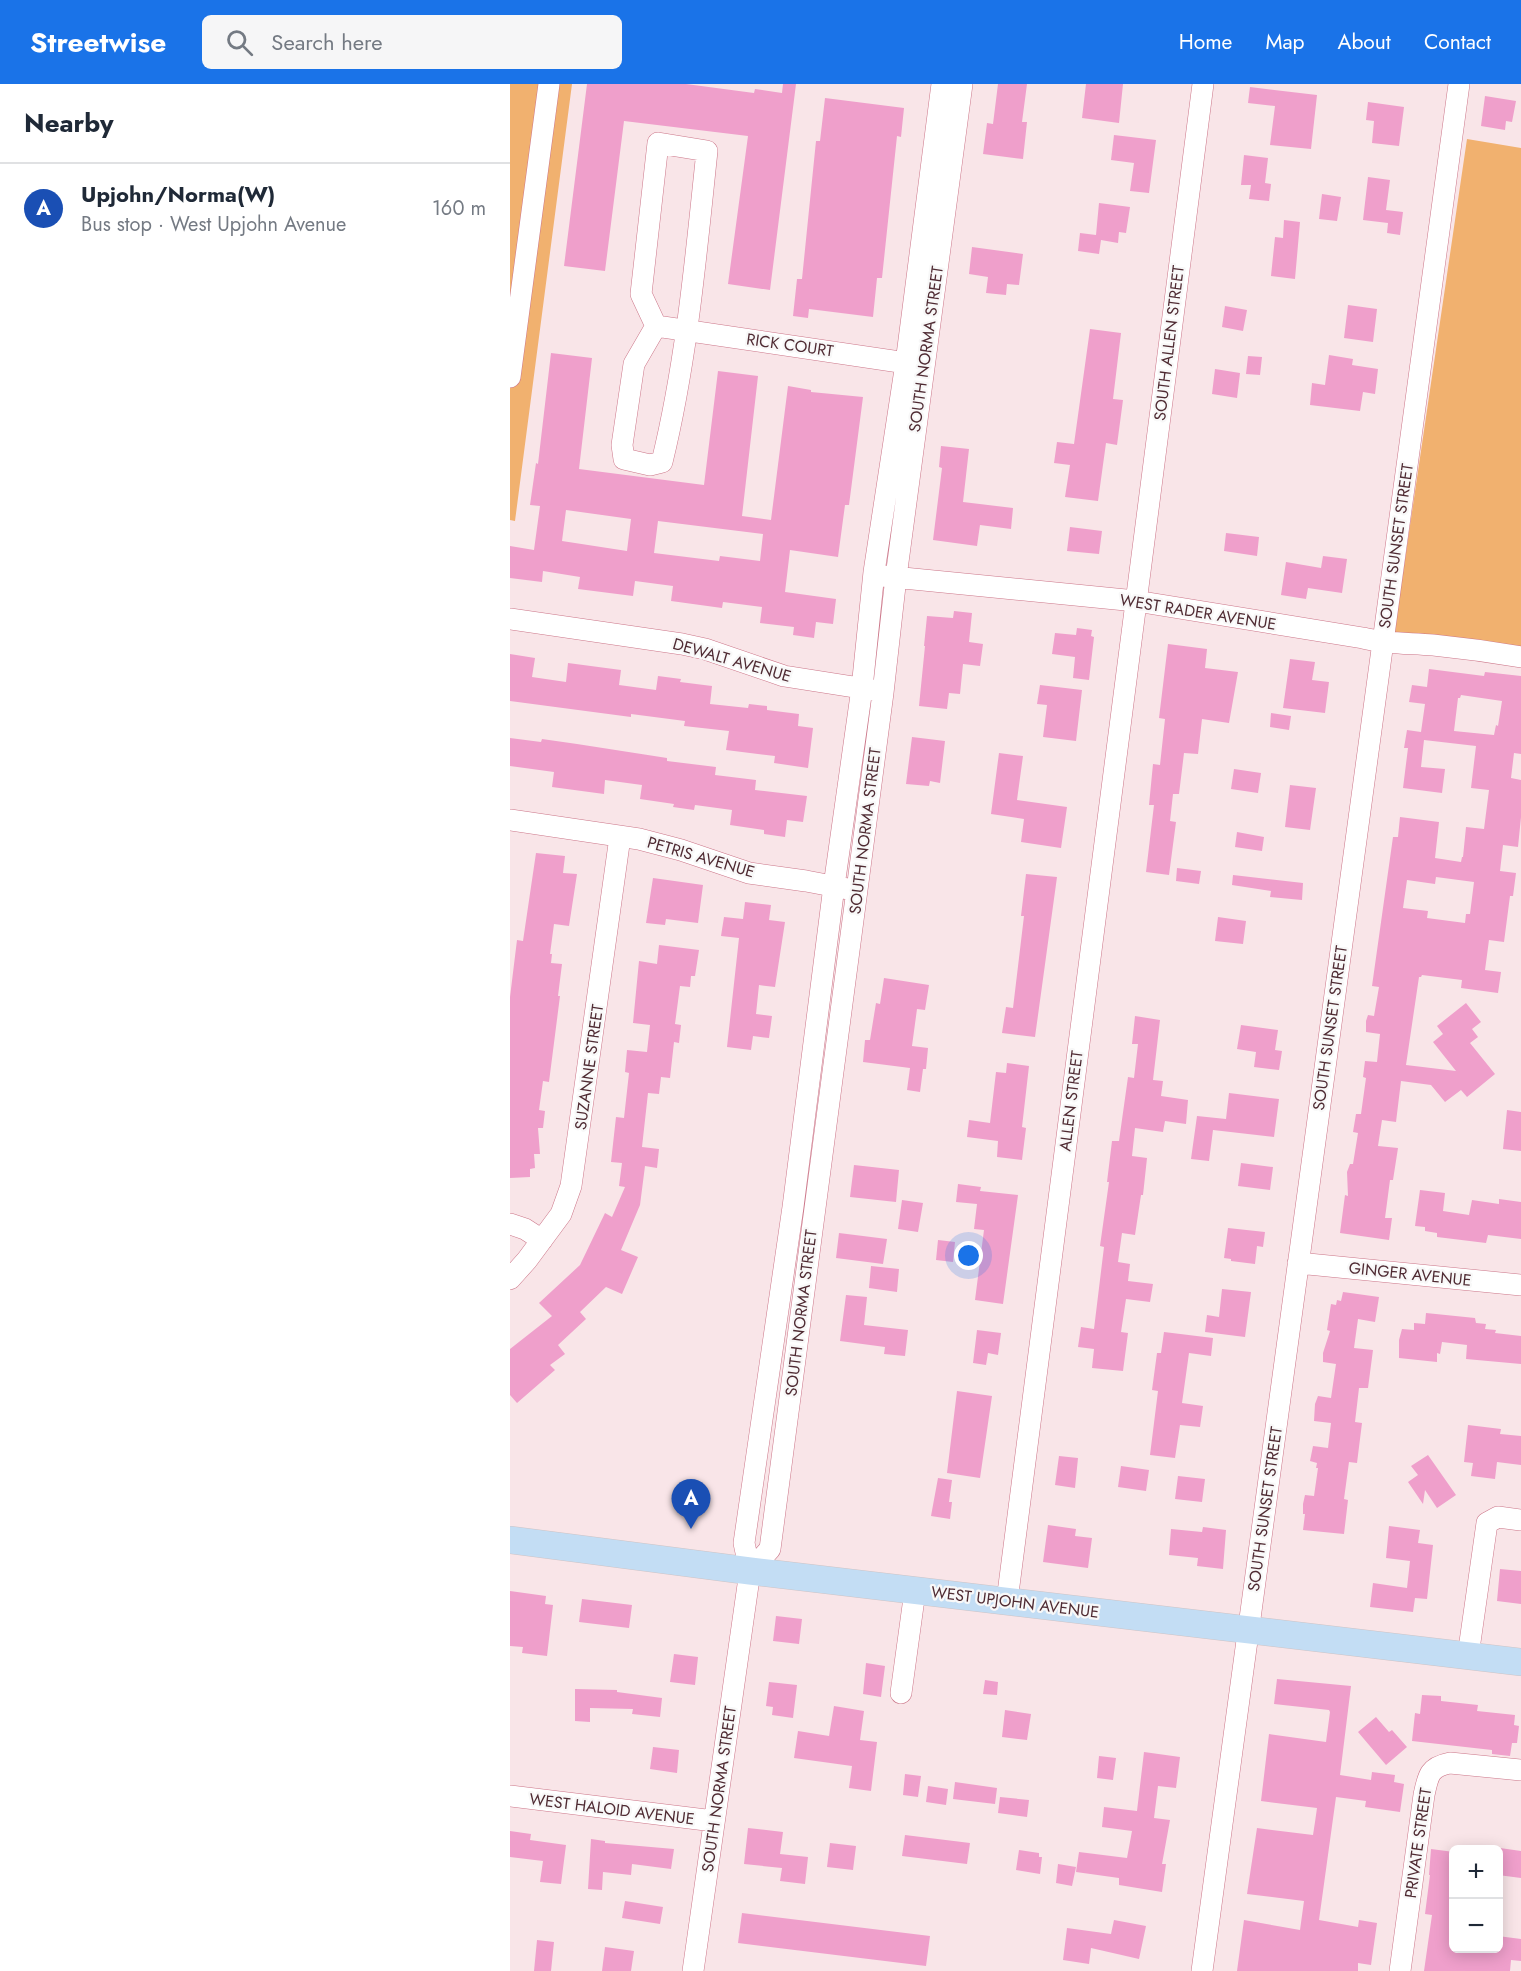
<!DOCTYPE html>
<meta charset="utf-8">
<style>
:root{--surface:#fff;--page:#f6f6f7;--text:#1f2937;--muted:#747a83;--line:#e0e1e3;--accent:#1a73e8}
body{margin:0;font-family:Jost,sans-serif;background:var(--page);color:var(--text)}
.controls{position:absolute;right:18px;bottom:18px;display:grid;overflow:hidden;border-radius:9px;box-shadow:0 3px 15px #0003}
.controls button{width:54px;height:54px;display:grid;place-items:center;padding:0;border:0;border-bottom:2px solid var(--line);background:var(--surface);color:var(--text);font:30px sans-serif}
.you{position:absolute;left:459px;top:1172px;width:21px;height:21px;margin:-15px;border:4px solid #fff;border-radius:50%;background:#1a73e8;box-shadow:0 0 0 9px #1a73e833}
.badge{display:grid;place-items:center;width:39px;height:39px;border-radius:50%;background:var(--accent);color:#fff;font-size:20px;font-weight:700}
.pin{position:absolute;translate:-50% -50px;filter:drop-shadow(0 2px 3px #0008)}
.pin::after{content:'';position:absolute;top:32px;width:21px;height:18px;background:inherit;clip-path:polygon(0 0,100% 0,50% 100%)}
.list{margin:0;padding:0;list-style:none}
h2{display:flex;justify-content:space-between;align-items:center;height:78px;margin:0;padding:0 24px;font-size:26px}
h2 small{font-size:20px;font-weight:400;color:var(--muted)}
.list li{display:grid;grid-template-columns:39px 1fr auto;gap:18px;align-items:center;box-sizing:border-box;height:90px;padding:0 24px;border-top:2px solid var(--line)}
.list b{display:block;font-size:22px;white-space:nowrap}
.list p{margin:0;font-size:20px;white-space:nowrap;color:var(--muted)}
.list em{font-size:20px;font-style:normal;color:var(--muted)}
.icon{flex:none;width:33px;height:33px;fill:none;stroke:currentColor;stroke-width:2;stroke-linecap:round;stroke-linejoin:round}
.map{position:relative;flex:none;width:1011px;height:1887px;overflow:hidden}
header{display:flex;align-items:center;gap:36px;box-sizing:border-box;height:84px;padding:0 30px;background:var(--accent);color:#fff}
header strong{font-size:28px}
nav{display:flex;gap:33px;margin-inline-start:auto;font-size:21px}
.search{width:420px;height:54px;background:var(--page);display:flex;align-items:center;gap:15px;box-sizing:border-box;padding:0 21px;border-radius:9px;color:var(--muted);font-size:22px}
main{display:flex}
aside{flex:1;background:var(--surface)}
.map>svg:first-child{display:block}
.green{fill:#f1b16f}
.building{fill:#ef9fcb;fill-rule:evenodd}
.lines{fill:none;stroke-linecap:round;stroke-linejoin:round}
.minor-casing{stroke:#cc7689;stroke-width:22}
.major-casing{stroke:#cec4c6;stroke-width:28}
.minor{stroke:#fff;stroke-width:21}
.major{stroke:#c3ddf4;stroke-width:27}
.labels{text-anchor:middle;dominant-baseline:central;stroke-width:4.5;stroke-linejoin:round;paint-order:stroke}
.street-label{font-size:16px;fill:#4f2b33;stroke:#f8f8f8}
</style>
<header>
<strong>Streetwise</strong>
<div class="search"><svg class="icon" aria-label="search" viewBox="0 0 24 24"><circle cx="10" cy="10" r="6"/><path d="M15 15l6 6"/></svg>Search here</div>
<nav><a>Home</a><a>Map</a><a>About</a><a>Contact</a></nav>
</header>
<main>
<aside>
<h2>Nearby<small></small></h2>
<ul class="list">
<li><span class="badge" style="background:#1a4fb4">A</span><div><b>Upjohn/Norma(W)</b><p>Bus stop · West Upjohn Avenue</p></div><em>160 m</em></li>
</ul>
</aside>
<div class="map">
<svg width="1011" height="1887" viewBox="0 0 1011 1887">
<rect width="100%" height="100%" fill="#f9e5e8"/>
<path class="green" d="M0,0H62L5,437L0,436Z
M957,55L1011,64V564L884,550Z"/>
<path class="building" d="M77,0H176L244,9L245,5L272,9L273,0H286L260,206L218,200L238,52L114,37L95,187L54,182Z
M488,0H517L512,38H517L513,75L473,70L477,39L483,40Z
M576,0H613L609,39L572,34Z
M740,3L807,11L801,65L760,61L765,22L738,19Z
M975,12L1006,17L1002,38L996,37L995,46L971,42Z
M315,14L394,24L391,53L387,52L372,194H367L363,233L299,225L298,234L283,232L287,195H292L306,57H310Z
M858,18L894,23L889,62L862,59L864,37L856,36Z
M604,51L646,56L639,109L620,107L624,79L601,76Z
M734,71L758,74L755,99L761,100L759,117L739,115L741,101H731Z
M858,93L880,96L876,126L893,128L890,151L877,149L878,139L853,136Z
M812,110L831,113L827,137L809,135Z
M589,119L620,123L616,149L609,148L608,159L591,156L589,170L568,167L570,149L586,151Z
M774,136L790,138L785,195L761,192L765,153L773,154Z
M462,163L513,170L509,201L497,200L496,211L476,209L478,193L459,190Z
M838,221L867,225L863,258L834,254Z
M715,222L737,226L733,247L712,243Z
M580,245L611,249L603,315L613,316L607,361L596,359L588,417L555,413L560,381L544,379L547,358L564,360Z
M41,269L82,274L69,385L194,401L208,287L248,292L232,432L261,436L278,302L301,306V308L353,313L339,421H335L328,473L280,466L275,508L326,515L323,540L306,538L304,554L283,551L284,543L250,539L252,523L213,518L212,524L161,517L163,502L125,497L123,512L68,505L70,493L33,487L32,498L0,494V462L24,466L30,422L20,421L26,379L28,380ZM56,426L121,435L117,467L52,457ZM148,437L253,450L250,477L210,472L209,477L144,469Z
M819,271L843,275L842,281L868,285L865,310L853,308L850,327L800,321L802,299L815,301Z
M738,272L752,273L750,291L736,290Z
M705,285L730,289L727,314L702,310Z
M431,362L459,365L453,418L503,424L501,445L470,441L467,462L423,456L432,384L429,383Z
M560,443L592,447L589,470L557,467Z
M716,449L749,453L747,472L714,467Z
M813,472L837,475L832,509L798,504L796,515L771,511L776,478L811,484Z
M444,527L462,529L459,558L473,560L470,582L453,580L450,610L439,609L437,625L409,622L415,562H414L417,532L443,534Z
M567,544L582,546L581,552L584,553L579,596L563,594L565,573L542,570L545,549L566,551Z
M658,560L697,565L695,584L728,588L719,639L692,635L688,670L674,669L669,710H663L660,737L666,738L659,791L636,788L644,721H639L643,680L650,681L655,635L649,634Z
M0,570L25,574L22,593L56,598L58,579L111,586L109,601L146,606L148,592L171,595L170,598L202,602L200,620L238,624L239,620L257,622V626L289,630L288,642L303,644L298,684L264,679L265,672L216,666L219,647L174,642L175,637L121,630V633L0,617Z
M780,575L805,578L802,596L819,598L815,629L773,624Z
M919,585L974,592L975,588L1011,592V670L1004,669L1001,694L1011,696V733L1008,763L993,761L990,787L1006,789L1003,812H1000L994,858L979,856L975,886L991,888L988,909L951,904L952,896L912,891L911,893H909L896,981L946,987L923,958L933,950L927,942L956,919L971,938L962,945L968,953L960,959L985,990L957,1013L951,1006L935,1018L921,1001L891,997L886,1038L872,1036L868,1062L888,1064L883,1096H880L875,1134H882L879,1156L830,1149L835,1111L838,1112L837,1088L840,1080H843L848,1049L843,1048L846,1030H851L856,994L853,993L855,977L867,978L870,950L856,948V937L858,931L864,932L869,903L862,902L883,753H888L890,733L929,738L925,774L951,778L952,773H953L956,743L974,745L979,706L961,704L966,662L914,656L911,683L935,685L932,709L893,704L898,664H894L897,646L911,648L915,620L899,618L902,601L917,603ZM951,611L992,617L988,642L986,641L984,651L944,647L948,614H950ZM926,793L964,798L960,830H956L955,839L917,834L918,827L893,824L897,796L925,800Z
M530,601L572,606L566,657L533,653L537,621L527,620Z
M761,629L781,632L779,646L760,643Z
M402,653L435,657L430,699L420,697L419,702L396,700Z
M0,654L31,658L32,655L67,660L157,674V677L206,683L205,691L246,696L245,706L297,712L293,738L277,736L275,753L254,750V746L220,741L222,726L185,721L184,726L163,723L164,720L130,715L132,701L95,696L94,710L42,703L44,688L0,682Z
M489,669L513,672L507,716L557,723L551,764L511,758L514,735L481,730Z
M724,685L751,689L748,709L721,705Z
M780,701L806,704L800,746L775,743Z
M727,748L754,753L752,767L725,763Z
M26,769L55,772L53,789L67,790L59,842L44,840L40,870H42L41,879L52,880L48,912H50L39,998L33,997L29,1026L35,1027L33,1044H28L30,1070H24L25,1084L20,1085V1093L0,1094V913L7,856L13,857Z
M667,784L691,787L689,800L666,797Z
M516,790L547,793L525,953L492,949L496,923L503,924L514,832H511Z
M723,791L793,799L792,816L760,813L761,807L722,801Z
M143,794L193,801L188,839L156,835L155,841L136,839Z
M235,818L261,821L259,836L275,838L265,903L249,901L246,930L262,932L259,954L243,952L241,966L217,963L229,854L211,852L214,833L233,835Z
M708,833L736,837L733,860L705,857Z
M149,861L189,866L185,892H181L180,903L170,902L165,940L171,941L169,959L164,958L160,994L151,993L149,1010L138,1009L132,1063L149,1065L147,1084L135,1082L130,1121L111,1166L128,1173L112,1210L96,1203L70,1228L76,1235L48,1261L55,1270L40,1281L45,1286L7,1319L0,1311V1265L42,1232L29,1219L70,1181L95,1129L102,1133L115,1103L109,1102L112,1079L101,1078L106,1033L114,1034L119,989L115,988L117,966L137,968L140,941L123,939L129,877L147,880Z
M374,894L419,901L415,926L407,925L402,962L418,964L416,985H413L410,1008L397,1006L400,984L353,978L355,956H360L366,919L370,920Z
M625,932L650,936L643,996L653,997L651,1012L678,1016L676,1040L655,1037L653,1048L625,1044L622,1072L637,1074L633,1111H631L625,1151L612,1149L608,1178L620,1180L618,1197L643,1200L640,1218L616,1215L611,1248L618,1249L613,1287L582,1284L584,1265L568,1263L571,1243L584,1245L594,1163L590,1162L599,1098H597L602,1057H609L618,993L624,994L628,960H622Z
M731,941L768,946L765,966L772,967L769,986L744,983L746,968L727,965Z
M497,979L519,982L512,1043L516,1044L512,1076L487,1073L488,1057L457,1053L459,1036L480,1039L486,988L496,989Z
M719,1009L769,1015L764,1053L703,1046L699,1077L681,1075L687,1032L716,1035Z
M997,1026L1011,1028V1067L993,1065Z
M731,1079L763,1083L760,1106L728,1102Z
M344,1081L389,1086L386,1118L340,1113Z
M448,1100L471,1103L470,1107L508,1111L493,1220L465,1216L474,1146L464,1145L467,1120L446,1118Z
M910,1106L935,1109L933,1127L959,1131L962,1116L989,1120V1115L1011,1118V1155L978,1151L976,1159L927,1153V1149L915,1147V1143L905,1142Z
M392,1116L413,1119L408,1148L388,1145Z
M718,1144L755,1148L753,1163L747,1162L745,1180L721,1177V1175L714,1174Z
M329,1149L377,1155L373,1180L326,1174Z
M428,1156L445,1158L443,1178L426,1176Z
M361,1182L389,1185L387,1208L359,1204Z
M712,1205L741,1208L735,1253L695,1248L697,1231L709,1233Z
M833,1208L869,1213L865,1238L848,1235L844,1264L863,1266L858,1304H849L845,1338L852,1339L847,1379L839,1378L834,1415L838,1416L834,1450L793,1446L795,1430H793V1420L795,1411L804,1412L808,1384H806L807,1379L800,1377L803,1362L818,1364L821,1339L804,1337L805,1320L808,1312L821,1314L826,1280L813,1278V1269L820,1247L817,1246L821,1220L826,1221L827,1216L831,1217Z
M336,1211L357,1213L354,1241L398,1246L395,1272L374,1270L375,1263L330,1257Z
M916,1229L965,1234L966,1239L976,1240L975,1245L986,1246L985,1249L1011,1252V1280L956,1275L957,1261L932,1258L930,1270L927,1269V1278L889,1274V1256L892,1245L904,1246V1239L915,1240Z
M467,1246L491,1249L488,1271L478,1269L476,1281L463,1279Z
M654,1248L703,1254L701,1272L679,1269L672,1319L693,1322L690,1343L670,1341L665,1374L640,1371L648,1307L642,1306L647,1269H651Z
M447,1307L482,1312L470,1394L437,1389Z
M958,1341L991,1345L990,1350L1011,1352V1381L987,1378L985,1395L961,1392L963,1379L954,1378Z
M918,1371L946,1411L927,1424L915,1406L913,1420L898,1398L908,1391L901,1382Z
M549,1372L568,1374L565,1404L545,1401Z
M611,1382L639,1386L636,1407L608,1403Z
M668,1392L695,1395L692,1418L665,1415Z
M428,1394L442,1396L439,1418H442L440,1435L421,1432Z
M538,1441L566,1445L565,1452L582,1454L578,1484L533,1478Z
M879,1442L910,1446L908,1459L923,1461L917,1515L905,1514L903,1528L860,1523L863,1499L897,1504L900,1477L876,1474Z
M693,1443L716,1446L713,1485L687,1482L688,1474L659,1471L661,1445L692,1448Z
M990,1485L1011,1487V1520L987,1517Z
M0,1507L36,1512L35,1520L43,1521L37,1572L12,1569L13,1563L0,1562Z
M72,1515L122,1521L119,1544L69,1538Z
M266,1532L292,1535L289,1560L263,1557Z
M164,1570L188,1573L185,1601L160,1598Z
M356,1579L375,1582L371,1613L353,1610Z
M767,1595L841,1602L830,1691L861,1696L862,1688L885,1691L884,1698L894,1700L890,1728L855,1723L856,1717L826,1713L809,1836L848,1843L849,1836L867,1839L861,1881L848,1879V1887H727L734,1836L790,1846L794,1817L737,1810L747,1744L803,1751L805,1738L807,1724L751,1717L759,1650L816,1658L820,1628L819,1626L764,1620Z
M475,1596L488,1598L487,1611L473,1610Z
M259,1598L287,1601L283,1634L262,1631L263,1623L256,1622Z
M65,1605L107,1606V1608L152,1614L150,1633L122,1630L123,1625L80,1624V1638L65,1637Z
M912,1611L931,1612V1617L968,1621L967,1627L1005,1631L1004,1641L1009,1642L1007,1659H1002L1000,1672L982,1670V1666L902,1657L905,1629L910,1630Z
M324,1622L354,1627L350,1656L367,1658L361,1707L339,1704L342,1682L284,1674L288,1647L319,1652Z
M495,1626L521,1630L517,1656L492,1653Z
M866,1633L879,1648L882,1646L897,1663L876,1681L848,1648Z
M143,1663L169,1666L167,1689L140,1685Z
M634,1668L670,1673L666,1704L648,1702L644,1734L660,1736L652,1780H656L652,1808L609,1801V1794L566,1788L569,1768L617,1774L622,1747L592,1743L594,1723L627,1727Z
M589,1672L606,1674L603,1696L587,1694Z
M395,1690L411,1692L408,1713L393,1711Z
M445,1698L487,1704L485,1720L443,1715Z
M418,1702L438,1705L436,1721L416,1718Z
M490,1713L519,1716L517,1733L488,1729Z
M238,1744L273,1748L270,1770L298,1773L295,1800L270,1797L272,1784L234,1780Z
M0,1747L21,1750L20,1756L56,1761L51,1800L30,1798L33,1777L0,1773Z
M395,1751L460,1759L457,1780L392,1772Z
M81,1755L95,1757V1759L164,1765L161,1785L122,1780L121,1791L93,1788L92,1806L78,1805Z
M320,1759L346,1762L343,1786L317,1783Z
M990,1764L1011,1767V1794L988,1791Z
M921,1765L944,1768L942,1808H944V1864H988V1852L1011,1855V1877L1001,1876L1000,1887H914L922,1831L915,1830L920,1791H919Z
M509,1766L529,1769V1773H532L530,1790L506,1786Z
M548,1780L566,1783L562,1802L546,1799Z
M115,1817L153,1823L150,1840L112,1834Z
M232,1829L420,1852L416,1882L228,1859Z
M604,1836L636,1842L629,1875L581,1864L579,1880L553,1876L557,1844L601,1850Z
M27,1856L44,1858L41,1887H24Z
M95,1863L124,1867L121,1887H92Z"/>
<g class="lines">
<defs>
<path id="minor" d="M148,59L197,67C186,171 177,276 152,378L140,381L114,375L112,361L124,280L146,242L131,210Z
M146,242L410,281
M0,293L39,0
M373,492L626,517L853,554C876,560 899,559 923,561C953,564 982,568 1011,573
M0,535L172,560L195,565L274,592L363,606
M0,736L129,755L171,766L239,789L296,797L338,805
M0,1140L15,1145L32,1156
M788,1179L1011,1201
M0,1195L17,1176L51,1130L61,1102L110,753
M240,1487L260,1465L373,609L386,493L452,0
M497,1517L693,0
M958,1572L977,1439L988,1433L1011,1436
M391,1609L405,1507
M0,1712L204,1737
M183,1887L240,1487L234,1459L283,1123L324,802L352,604L364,488L396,279L432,0
M692,1887L949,0
M890,1887L914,1711C918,1692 919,1683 940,1679L1011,1686"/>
<path id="major" d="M0,1456L240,1487L1011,1578"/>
</defs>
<use href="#minor" class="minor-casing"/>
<use href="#major" class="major-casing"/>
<use href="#minor" class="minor"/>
<use href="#major" class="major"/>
</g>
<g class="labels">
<g class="street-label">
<text transform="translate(659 259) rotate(-83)">SOUTH ALLEN STREET</text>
<text transform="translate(280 261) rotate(8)">RICK COURT</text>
<text transform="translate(416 265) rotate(-82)">SOUTH NORMA STREET</text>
<text transform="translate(886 462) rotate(-82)">SOUTH SUNSET STREET</text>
<text transform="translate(688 528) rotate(9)">WEST RADER AVENUE</text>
<text transform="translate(222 576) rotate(16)">DEWALT AVENUE</text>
<text transform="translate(355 747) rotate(-83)">SOUTH NORMA STREET</text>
<text transform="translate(191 773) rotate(16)">PETRIS AVENUE</text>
<text transform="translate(820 944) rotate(-82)">SOUTH SUNSET STREET</text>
<text transform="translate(79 983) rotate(-82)">SUZANNE STREET</text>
<text transform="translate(561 1017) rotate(-83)">ALLEN STREET</text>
<text transform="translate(900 1190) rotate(6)">GINGER AVENUE</text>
<text transform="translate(291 1229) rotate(-83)">SOUTH NORMA STREET</text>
<text transform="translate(755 1425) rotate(-82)">SOUTH SUNSET STREET</text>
<text transform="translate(505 1518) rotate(7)">WEST UPJOHN AVENUE</text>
<text transform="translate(209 1705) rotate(-82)">SOUTH NORMA STREET</text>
<text transform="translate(102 1725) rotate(7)">WEST HALOID AVENUE</text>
<text transform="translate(908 1759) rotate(-82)">PRIVATE STREET</text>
</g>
</g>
</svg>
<div class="controls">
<button>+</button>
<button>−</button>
</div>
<div class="you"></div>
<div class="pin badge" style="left:181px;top:1445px;background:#1a4fb4">A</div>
</div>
</main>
